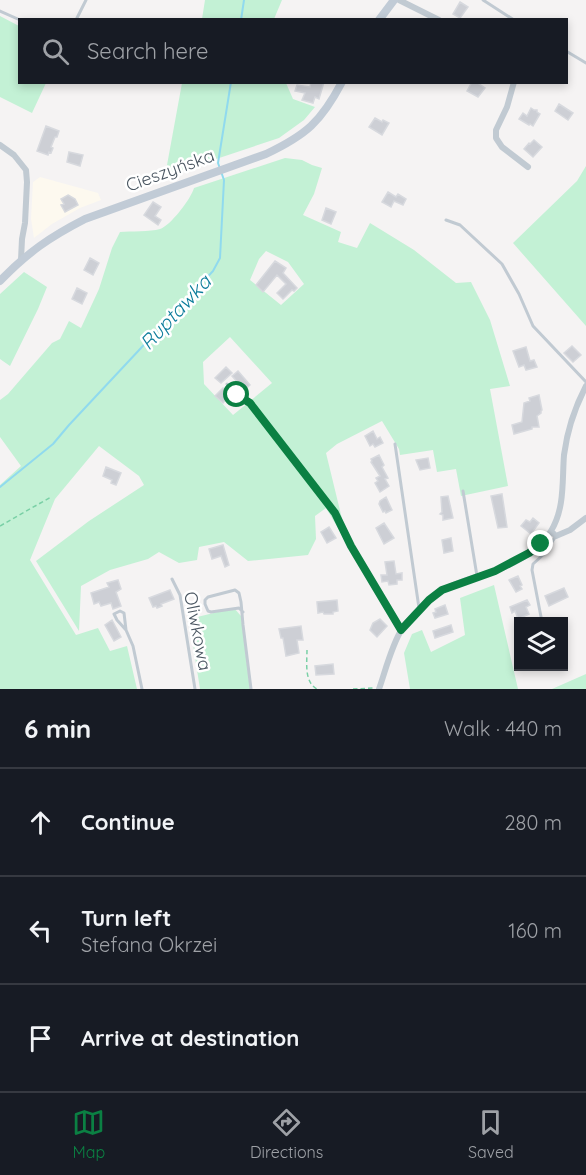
<!DOCTYPE html>
<meta charset="utf-8">
<style>
:root{--surface:#171b24;--page:#242831;--text:#f1f3f6;--muted:#9ea1a6;--line:#363941;--accent:#0b8043}
body{margin:0;font-family:Quicksand,sans-serif;background:var(--page);color:var(--text)}
.controls{position:absolute;right:18px;bottom:18px;display:grid;overflow:hidden;border-radius:0px;box-shadow:0 3px 9px #0003}
.controls button{width:54px;height:54px;display:grid;place-items:center;padding:0;border:0;border-bottom:2px solid var(--line);background:var(--surface);color:var(--text);font:30px sans-serif}
.stop{position:absolute;width:18px;height:18px;margin:-14px;border:4px solid #0b8043;border-radius:50%;background:#fff}
.stop.end{background:#0b8043;border-color:#fff;box-shadow:0 2px 6px #0008}
.list{margin:0;padding:0;list-style:none}
h2{display:flex;justify-content:space-between;align-items:center;height:78px;margin:0;padding:0 24px;font-size:26px}
h2 small{font-size:20px;font-weight:400;color:var(--muted)}
.list li{display:grid;grid-template-columns:39px 1fr auto;gap:18px;align-items:center;box-sizing:border-box;height:108px;padding:0 24px;border-top:2px solid var(--line)}
.list b{display:block;font-size:22px;white-space:nowrap}
.list p{margin:0;font-size:20px;white-space:nowrap;color:var(--muted)}
.list em{font-size:20px;font-style:normal;color:var(--muted)}
.icon{flex:none;width:33px;height:33px;fill:none;stroke:currentColor;stroke-width:2;stroke-linecap:round;stroke-linejoin:round}
.map{position:relative;flex:none;width:586px;height:689px;overflow:hidden}
.search{position:absolute;background:var(--surface);box-shadow:0 3px 9px #0003;left:18px;right:18px;top:18px;height:66px;display:flex;align-items:center;gap:15px;box-sizing:border-box;padding:0 21px;border-radius:0px;color:var(--muted);font-size:22px}
.sheet{height:402px;background:var(--surface)}
nav{display:flex;justify-content:space-around;align-items:center;box-sizing:border-box;height:84px;border-top:2px solid var(--line);background:var(--surface);font-size:16px;color:var(--muted)}
nav a{display:grid;justify-items:center;gap:3px}
nav .on{color:var(--accent)}
.map>svg:first-child{display:block}
.commercial{fill:#fdf9ef}
.green{fill:#c3f1d5;fill-rule:evenodd}
.lines{fill:none;stroke-linecap:round;stroke-linejoin:round}
.stream{stroke:#90daee;stroke-width:2}
.building{fill:#cdcfd5;stroke:#d7d9de;stroke-width:1.5}
.path{stroke:#7ad0a6;stroke-width:1.5;stroke-dasharray:4.5 3;stroke-linecap:butt}
.service{stroke:#c1cad2;stroke-width:3}
.minor{stroke:#c1cad2;stroke-width:6}
.secondary{stroke:#c1cbd6;stroke-width:8}
.route{stroke:#0b8043;stroke-width:8}
.labels{text-anchor:middle;dominant-baseline:central;stroke-width:5;stroke-linejoin:round;paint-order:stroke}
.street-label{font-size:18px;fill:#4a5661;stroke:#fff}
.water-label{font-size:20px;font-style:italic;fill:#0c7c9b;stroke:#fff}
</style>
<div class="map">
<svg width="586" height="689" viewBox="0 0 586 689">
<rect width="100%" height="100%" fill="#f5f3f3"/>
<path class="commercial" d="M40,177L98,193L101,200L80,208L52,224L34,238L31,219L33,182Z"/>
<path class="green" d="M205,0H282L274,19H202Z
M0,16L19,26L20,82L46,83L32,113L0,97Z
M182,83H286L293,99L315,107L304,120L279,138L165,176Z
M285,158L302,160L312,165L322,168L314,194L303,215L341,232L338,242L357,248L370,223L414,250L456,283L471,282L490,320L510,386L490,389L508,486L461,496L456,469L437,472L433,450L400,455L399,449L382,421L337,444L326,453L345,531L349,538L345,540L326,508L315,516L316,539L308,555L248,561L224,542L199,547L197,560L179,563L159,552L148,559L110,570L81,586L79,631L36,561L89,521L144,485L139,476L99,446L55,499L30,560L76,635L98,628L110,651L127,646L137,689H0V485L21,466L0,437V400L8,394L52,343L60,339L69,321L81,328L99,289L112,248L120,232C131,231 150,232 160,229C170,226 191,199 194,188ZM266,251L288,262L304,284L281,305L250,280L259,259ZM230,337L272,383L233,415L204,384L203,362Z
M586,166V326L513,243L577,181Z
M24,272L47,287L38,309L10,366L0,359V294Z
M494,585L518,689H410L404,653L412,634L422,630L431,652L465,635L460,598Z
M234,608L241,616L250,689H200L189,619Z
M586,674V689H552Z"/>
<g class="lines">
<path class="stream" d="M241,20L244,0
M0,487L53,444L69,425L213,271L220,258L224,180L218,163L231,82"/>
</g>
<path class="building" d="M460,2L468,7L460,18L453,14Z
M311,82H324L319,99L315,97L313,103L302,100L305,93L295,91L297,85L310,87Z
M472,82H476L485,88L478,97L467,91Z
M559,104L573,113L568,120L555,111Z
M531,108L534,110H537V112L540,114L533,126L530,124L529,125L519,119L523,113L527,116Z
M375,118L382,122L383,120L389,123L382,135L369,127Z
M46,126L59,131L57,137H55L51,147L53,148L51,153L49,152L48,155L37,151Z
M534,140L542,147L533,157L524,149L529,143L530,144Z
M69,152L83,155L80,166L67,162Z
M388,192L396,197L398,194L406,199L403,205L394,201L391,207L382,202Z
M68,195L75,199L78,205L65,212L61,205L64,204L61,199Z
M153,202L161,207L155,216L161,220L158,225L144,215Z
M326,208L336,212L331,224L322,220Z
M90,258L99,263L93,275L84,270Z
M275,261L286,268L283,273L297,288L294,291L292,290L283,299L277,293L286,284L277,275L263,292L256,285Z
M77,288L87,293L82,304L72,299Z
M572,346L581,355L573,362L564,353Z
M526,347L530,361L534,360L537,367L526,370L524,365L519,367L513,351Z
M226,367L232,373L221,383L215,378Z
M238,371L250,385L241,393L236,388L240,385L232,376Z
M223,388L230,394L223,403L215,396Z
M539,395L542,410L541,411V413L537,416L539,427H532V429L514,434L512,425L522,422L524,403L530,401L529,398Z
M373,431L377,439L380,437L383,443L375,447L373,444L370,446L365,436Z
M379,455L384,465L382,467L388,478L385,479L389,486L380,492L375,483L378,481L376,478L380,476L371,462L372,461L371,459Z
M428,458L430,468L420,470L416,460Z
M106,467L121,473L116,485L111,483L112,480L103,476Z
M502,494L507,527L498,528L491,496Z
M448,496L453,518L443,520V515L440,514L442,512L441,497Z
M386,497L392,510L386,513L385,511L383,512L379,504L380,501Z
M533,518L539,523L531,534L521,526L526,520L530,522Z
M384,523L394,538L384,544L376,528Z
M329,527L336,538L327,543L321,532Z
M451,538L453,551L444,553L442,540Z
M223,545L229,565L225,567L221,556L212,559L209,549Z
M394,561L396,574L402,573V580H397V584L389,585L388,581L382,582L381,575H387L385,562Z
M518,576L522,585L520,586L522,589L516,592L509,580Z
M118,580L121,589L116,592L121,606L113,609L111,603L101,606L99,602L94,604L91,593L109,587L107,583Z
M564,588L568,597L549,606L545,596Z
M170,590L174,599L161,604L162,606L157,608L156,606L153,607L149,598Z
M337,600L338,611L333,612V614H324L323,612L318,613L317,602Z
M527,600L530,605L526,607L529,614L518,619L515,611L512,613L510,607Z
M445,605L448,614L435,618L433,613L436,612L435,609Z
M380,619L387,626L377,637L370,630L373,623Z
M112,620L121,637L114,641L105,625Z
M451,625L453,632L435,638L433,631Z
M301,626L303,640H297L299,653L286,656L283,638H281L279,629Z
M333,664L334,674L316,675L315,666Z"/>
<g class="lines">
<path class="path" d="M0,526L51,497
M307,650C307,663 304,682 317,689
M353,689L373,688"/>
<path class="service" d="M483,0L514,20
M0,11L20,20
M76,20L86,0
M566,51L586,63
M446,220L460,225L502,264L519,294L533,326L586,382
M227,384L237,395L250,403L335,513L351,546L400,628
M395,444L419,608
M463,491L477,576
M172,579L180,595L195,689
M243,612L239,608L211,612L208,611L205,604V600L208,597L235,590L239,593L241,602L243,625L251,689
M542,622L532,570L533,564L544,554L556,536
M126,630L117,620L114,614L120,611L124,613L126,630L133,646L142,689"/>
<path class="minor" d="M399,0L439,20
M514,82L507,107L496,130V138L502,147L528,167
M0,145L14,155L26,170L27,182L25,223L22,239L21,260
M551,531L556,536L570,530L586,518
M379,689C385,672 392,644 402,629C410,617 429,599 441,591C456,582 475,577 492,572C513,564 540,551 551,531C565,508 562,481 564,455C567,432 575,407 586,386"/>
<path class="secondary" d="M379,20L394,0
M0,281C28,252 50,237 85,219L266,154C306,135 321,122 342,82"/>
</g>
<g class="lines">
<path class="route" d="M237,395L250,403L335,513L351,546L401,630L429,600L442,590L495,571L529,553L541,544"/>
</g>
<g class="labels">
<g class="street-label">
<text transform="translate(170 170) rotate(-20)">Cieszyńska</text>
<text transform="translate(198 631) rotate(79)">Oliwkowa</text>
</g>
<g class="water-label">
<text transform="translate(175 312) rotate(-47)">Ruptawka</text>
</g>
</g>
</svg>
<div class="controls">
<button><svg class="icon" aria-label="layers" viewBox="0 0 24 24"><path d="M12 4l9 5-9 5-9-5zM3 14l9 5 9-5"/></svg></button>
</div>
<div class="stop" style="left:237px;top:395px"></div>
<div class="stop end" style="left:541px;top:544px"></div>
<div class="search"><svg class="icon" aria-label="search" viewBox="0 0 24 24"><circle cx="10" cy="10" r="6"/><path d="M15 15l6 6"/></svg>Search here</div>
</div>
<section class="sheet">
<h2>6 min<small>Walk · 440 m</small></h2>
<ul class="list">
<li><svg class="icon" aria-label="ahead" viewBox="0 0 24 24"><path d="M12 20V5M6 11l6-6 6 6"/></svg><div><b>Continue</b></div><em>280 m</em></li>
<li><svg class="icon" aria-label="left" viewBox="0 0 24 24"><path d="M17 20v-9H6M10 6l-5 5 5 5"/></svg><div><b>Turn left</b><p>Stefana Okrzei</p></div><em>160 m</em></li>
<li><svg class="icon" aria-label="arrive" viewBox="0 0 24 24"><path d="M6 21V4h12l-3 4 3 4H6"/></svg><div><b>Arrive at destination</b></div></li>
</ul>
</section>
<nav>
<a class="on"><svg class="icon" aria-label="map" viewBox="0 0 24 24"><path d="M3 6l6-2 6 2 6-2v14l-6 2-6-2-6 2zM9 4v14M15 6v14"/></svg>Map</a>
<a><svg class="icon" aria-label="directions" viewBox="0 0 24 24"><path d="M12 3l9 9-9 9-9-9zM9 14v-3h6M13 9l2 2-2 2"/></svg>Directions</a>
<a><svg class="icon" aria-label="saved" viewBox="0 0 24 24"><path d="M7 4h10v16l-5-4-5 4z"/></svg>Saved</a>
</nav>
